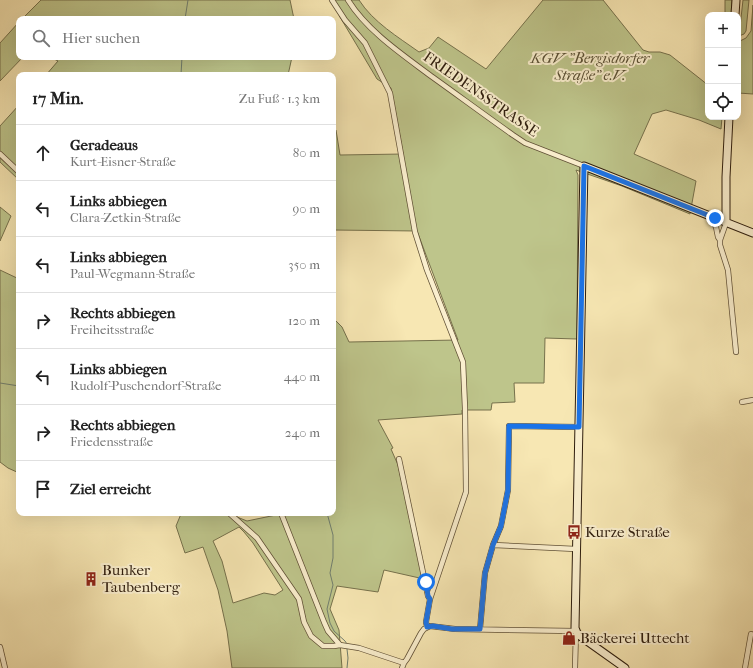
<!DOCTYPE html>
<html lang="de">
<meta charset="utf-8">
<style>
:root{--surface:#fff;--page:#f6f6f6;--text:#222;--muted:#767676;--line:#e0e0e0}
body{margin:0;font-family:"IM FELL French Canon",serif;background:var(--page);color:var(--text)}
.controls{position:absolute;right:12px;top:12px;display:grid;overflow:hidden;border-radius:8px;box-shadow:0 4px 16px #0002}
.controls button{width:36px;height:36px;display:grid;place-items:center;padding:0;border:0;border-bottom:1px solid var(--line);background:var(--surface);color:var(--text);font:20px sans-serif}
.stop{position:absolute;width:12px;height:12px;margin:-9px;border:3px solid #1a73e8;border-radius:50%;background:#fff}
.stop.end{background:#1a73e8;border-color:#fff;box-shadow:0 1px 4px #0008}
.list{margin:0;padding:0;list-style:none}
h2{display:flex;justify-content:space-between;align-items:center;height:52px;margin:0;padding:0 16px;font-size:17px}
h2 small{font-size:13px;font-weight:400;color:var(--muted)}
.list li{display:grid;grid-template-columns:26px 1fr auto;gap:12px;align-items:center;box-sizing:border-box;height:56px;padding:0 16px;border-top:1px solid var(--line)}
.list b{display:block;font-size:15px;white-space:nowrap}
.list p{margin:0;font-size:13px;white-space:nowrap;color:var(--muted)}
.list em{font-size:13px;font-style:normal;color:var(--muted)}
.icon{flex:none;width:22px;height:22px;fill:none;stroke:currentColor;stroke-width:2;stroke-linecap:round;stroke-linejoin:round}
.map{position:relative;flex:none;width:753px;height:668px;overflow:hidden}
.search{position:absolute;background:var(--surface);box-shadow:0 4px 16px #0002;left:16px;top:16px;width:320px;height:44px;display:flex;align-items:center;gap:10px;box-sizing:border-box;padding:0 14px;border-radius:8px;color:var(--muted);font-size:15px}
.panel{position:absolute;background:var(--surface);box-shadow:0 4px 16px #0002;left:16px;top:72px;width:320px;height:444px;border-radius:8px}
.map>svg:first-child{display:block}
.green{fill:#bec58b;stroke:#76714c;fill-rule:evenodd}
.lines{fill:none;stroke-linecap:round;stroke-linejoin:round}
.stream{stroke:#717e6e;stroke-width:1}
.street-casing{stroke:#605036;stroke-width:6}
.secondary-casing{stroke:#2e1d0d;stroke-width:9}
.street{stroke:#faefce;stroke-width:4.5}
.secondary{stroke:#faefce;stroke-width:7}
.route{stroke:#1a73e8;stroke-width:5}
.labels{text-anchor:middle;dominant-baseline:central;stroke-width:4;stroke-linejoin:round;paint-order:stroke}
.park-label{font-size:15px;font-style:italic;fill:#594f33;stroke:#faefce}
.street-label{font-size:15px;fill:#2e1d0d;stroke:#faefce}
.poi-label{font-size:15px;fill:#2e1d0d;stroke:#faefce;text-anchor:start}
</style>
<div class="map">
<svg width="753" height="668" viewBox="0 0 753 668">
<rect width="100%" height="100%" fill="#f7e7b3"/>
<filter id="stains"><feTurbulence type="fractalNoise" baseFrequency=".005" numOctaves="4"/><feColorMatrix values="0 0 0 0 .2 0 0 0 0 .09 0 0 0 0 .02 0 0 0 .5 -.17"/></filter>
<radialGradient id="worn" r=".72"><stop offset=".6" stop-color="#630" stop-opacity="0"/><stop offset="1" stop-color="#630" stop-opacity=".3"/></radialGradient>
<path class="green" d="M41,0H290L294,19H22Z
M333,0H359C373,22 398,37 419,52L429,48L438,37L486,69L543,0H603L643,50L649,52H660L670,55L708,85V117H722L721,129L699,120L666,110L652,114L634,154L696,181L690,214L622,186L576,170L578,175L577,339L545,338L544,383H514L515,402L492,403L491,410H462V414L378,420L393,448L391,449L398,465L424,579L384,570L378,592L337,586L330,609L339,630L342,668H232L227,631L218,590L203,547L185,553L176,526L181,514L227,513L247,521L276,515V513H333V318L342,327L349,342L458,340L417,231L333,230V130H336L340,155L403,154L391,88L377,79L340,17ZM239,527L244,532L253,543L283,590L275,595L264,593L233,603L222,561L213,541Z
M725,0H732L731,15H725Z
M743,0H749L746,31L744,34L739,36Z
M753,5V94L738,93L740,41L746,38L751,31Z
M19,22V57H23L0,81V43Z
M50,57H292L288,75H46L58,61Z
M19,105V180L0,162V126Z
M0,207L11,216L0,241Z
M0,270L19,279V473L8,468L0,462Z"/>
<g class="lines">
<path class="stream" d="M185,19L188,0
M181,75L182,57
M0,383L19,386
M327,513L333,535V558L330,573L333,585L327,609L330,623L334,631L345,641L347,644
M347,649L348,658L347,668"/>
<defs>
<path id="street" d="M332,0L345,20L365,43L390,93L415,232L427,270L463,362L465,408L466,492L430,599L426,622L427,627
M348,0C367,31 403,55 431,76C459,96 486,116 513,135L525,143L584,166
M0,154L19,172
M709,216L716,227L718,237L720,240
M726,223L720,240V245L728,270L736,352
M742,402L753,400
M399,459L428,596L430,599
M229,513L257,538L299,599L304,622L311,636L323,646H334L340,645
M281,513L324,622L328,631L340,645L359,648L404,663
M493,545L576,549
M480,629L485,573L493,545L501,526L508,490L509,426L579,427
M0,647L5,668
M402,668L404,663L407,659L421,633L424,629L430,626L455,629L576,631L575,668
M745,668L751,634"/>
<path id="secondary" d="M735,15L736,0
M726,223V177L729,117
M625,668L580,636L577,633L575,628L584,166L753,233"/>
</defs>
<use href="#street" class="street-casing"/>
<use href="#secondary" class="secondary-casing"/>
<use href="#street" class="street"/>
<use href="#secondary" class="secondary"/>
</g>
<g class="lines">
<path class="route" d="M426,582L428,596L430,599L426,622L427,627L433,626L452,629H480L485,573L493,545L501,526L508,490L509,426L579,427L584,166L715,218"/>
</g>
<defs>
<symbol id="bus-bare" viewBox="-9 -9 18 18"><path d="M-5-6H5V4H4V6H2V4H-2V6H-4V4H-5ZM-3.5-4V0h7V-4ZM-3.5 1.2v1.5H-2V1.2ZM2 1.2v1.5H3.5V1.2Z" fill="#8f2418" stroke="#faefce" stroke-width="2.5" paint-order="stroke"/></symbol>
<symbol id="building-bare" viewBox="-9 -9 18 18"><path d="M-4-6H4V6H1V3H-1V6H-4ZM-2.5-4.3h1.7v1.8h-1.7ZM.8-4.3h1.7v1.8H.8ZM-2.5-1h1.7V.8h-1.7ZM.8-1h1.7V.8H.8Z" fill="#8f2418" stroke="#faefce" stroke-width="2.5" paint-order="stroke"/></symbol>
<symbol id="shop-bare" viewBox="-9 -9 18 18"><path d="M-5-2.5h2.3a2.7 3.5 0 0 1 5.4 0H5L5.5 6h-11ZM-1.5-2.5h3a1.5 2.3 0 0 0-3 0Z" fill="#8f2418" stroke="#faefce" stroke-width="2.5" paint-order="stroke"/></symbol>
</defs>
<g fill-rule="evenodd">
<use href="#bus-bare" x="564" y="522" width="20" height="20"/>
<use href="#building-bare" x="81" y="569" width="20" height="20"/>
<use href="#shop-bare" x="559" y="628" width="20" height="20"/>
</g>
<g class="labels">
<g class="park-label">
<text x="590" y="58">KGV "Bergisdorfer<tspan x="590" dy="17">Straße" e.V.</tspan></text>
</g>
<g class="street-label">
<text transform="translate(481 94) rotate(35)">FRIEDENSSTRASSE</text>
</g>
<g class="poi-label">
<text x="585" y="532">Kurze Straße</text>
<text x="102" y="570">Bunker<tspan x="102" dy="17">Taubenberg</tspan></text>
<text x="580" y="638">Bäckerei Uttecht</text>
</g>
</g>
<rect width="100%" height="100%" filter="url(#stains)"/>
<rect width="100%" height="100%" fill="url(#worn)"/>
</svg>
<div class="controls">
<button>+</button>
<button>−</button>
<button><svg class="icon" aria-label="locate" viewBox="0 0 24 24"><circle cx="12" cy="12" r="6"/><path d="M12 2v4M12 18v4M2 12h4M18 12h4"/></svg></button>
</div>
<div class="stop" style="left:426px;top:582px"></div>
<div class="stop end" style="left:715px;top:218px"></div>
<div class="search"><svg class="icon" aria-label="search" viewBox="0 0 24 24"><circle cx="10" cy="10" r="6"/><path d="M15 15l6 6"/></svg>Hier suchen</div>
<section class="panel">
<h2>17 Min.<small>Zu Fuß · 1.3 km</small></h2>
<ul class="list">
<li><svg class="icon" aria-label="ahead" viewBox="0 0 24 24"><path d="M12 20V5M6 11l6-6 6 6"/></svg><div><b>Geradeaus</b><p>Kurt-Eisner-Straße</p></div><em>80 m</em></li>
<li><svg class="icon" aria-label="left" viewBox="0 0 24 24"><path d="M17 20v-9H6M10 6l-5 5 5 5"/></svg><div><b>Links abbiegen</b><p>Clara-Zetkin-Straße</p></div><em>90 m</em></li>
<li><svg class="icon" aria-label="left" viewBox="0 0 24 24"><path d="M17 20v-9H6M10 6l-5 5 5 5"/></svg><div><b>Links abbiegen</b><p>Paul-Wegmann-Straße</p></div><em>350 m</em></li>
<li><svg class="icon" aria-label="right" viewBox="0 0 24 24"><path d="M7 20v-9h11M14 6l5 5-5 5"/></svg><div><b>Rechts abbiegen</b><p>Freiheitsstraße</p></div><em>120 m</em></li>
<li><svg class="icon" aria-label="left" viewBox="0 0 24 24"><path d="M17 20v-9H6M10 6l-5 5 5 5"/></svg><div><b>Links abbiegen</b><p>Rudolf-Puschendorf-Straße</p></div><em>440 m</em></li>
<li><svg class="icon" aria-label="right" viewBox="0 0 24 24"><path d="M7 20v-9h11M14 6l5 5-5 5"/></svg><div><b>Rechts abbiegen</b><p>Friedensstraße</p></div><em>240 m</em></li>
<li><svg class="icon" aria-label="arrive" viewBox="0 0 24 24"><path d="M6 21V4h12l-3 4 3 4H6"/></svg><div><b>Ziel erreicht</b></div></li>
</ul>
</section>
</div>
